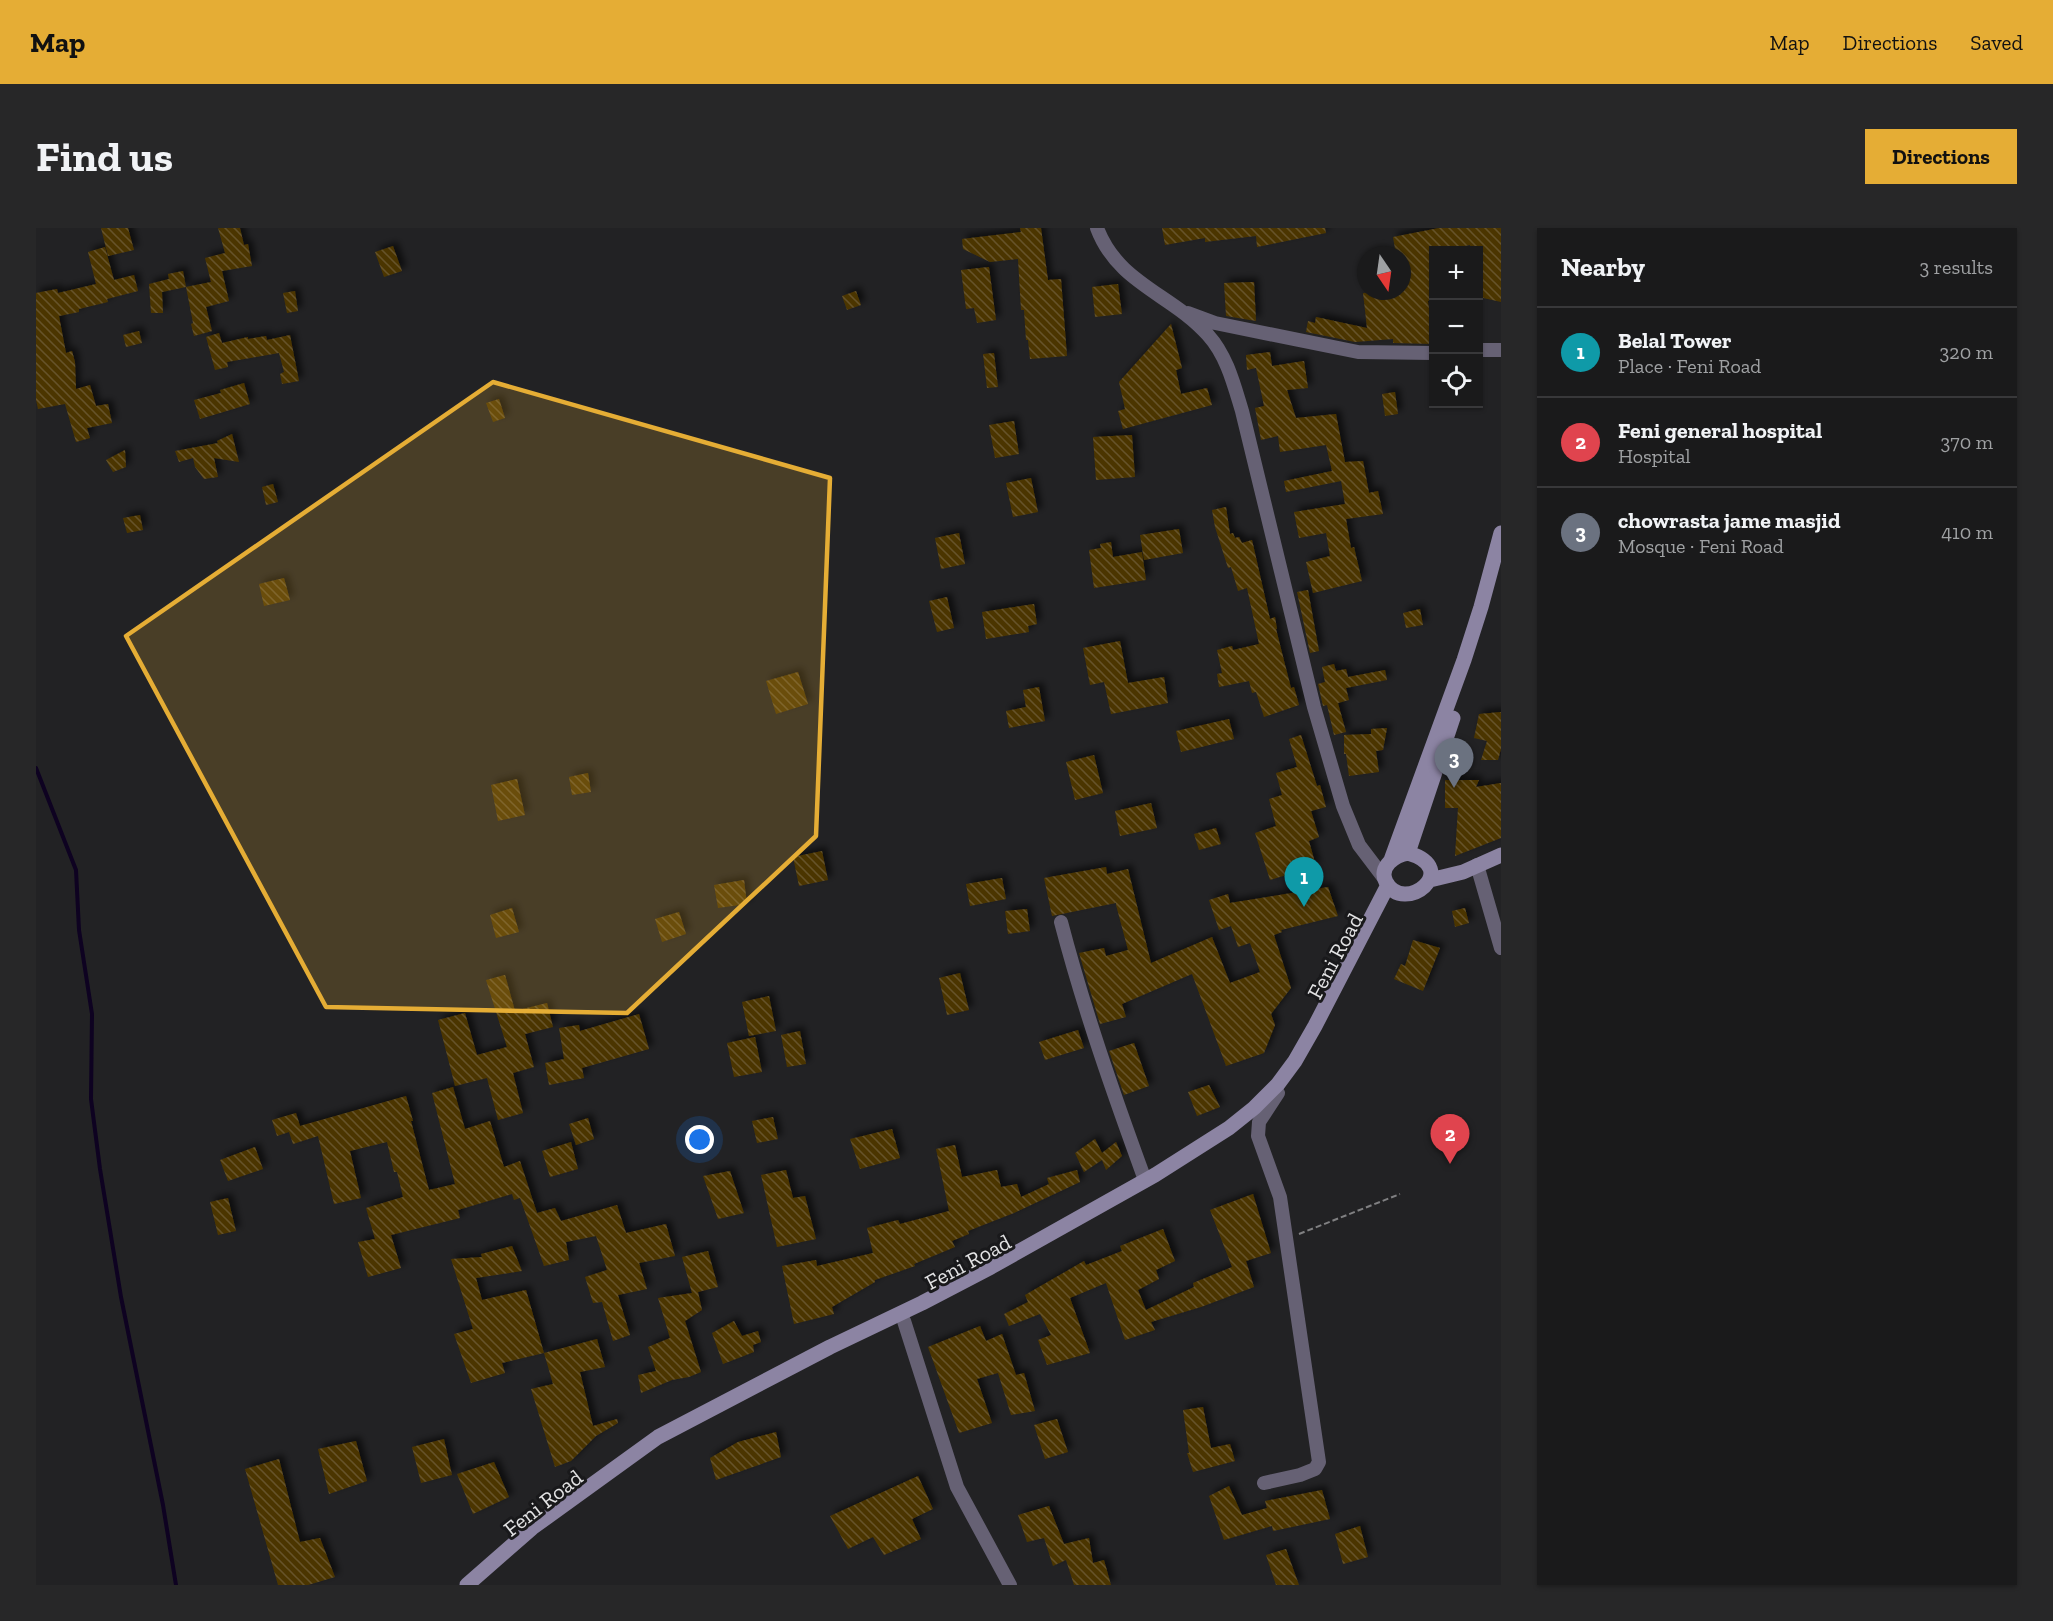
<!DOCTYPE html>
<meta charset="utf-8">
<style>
:root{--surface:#1a1a1b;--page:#272728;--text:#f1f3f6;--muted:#9fa1a3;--line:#38383a;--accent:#e5ad35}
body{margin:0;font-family:"Zilla Slab",serif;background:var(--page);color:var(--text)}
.controls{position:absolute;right:18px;top:18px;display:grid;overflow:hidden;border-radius:0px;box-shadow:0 2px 4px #0004}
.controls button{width:54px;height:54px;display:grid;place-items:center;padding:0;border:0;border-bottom:2px solid var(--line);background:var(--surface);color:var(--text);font:30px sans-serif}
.compass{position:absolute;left:1321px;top:18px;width:54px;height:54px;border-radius:50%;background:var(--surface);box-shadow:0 2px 4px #0004;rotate:167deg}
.you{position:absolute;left:664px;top:912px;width:21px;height:21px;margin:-15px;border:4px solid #fff;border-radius:50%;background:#1a73e8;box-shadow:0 0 0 9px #1a73e833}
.badge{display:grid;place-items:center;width:39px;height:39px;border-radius:50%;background:var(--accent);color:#fff;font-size:20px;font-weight:700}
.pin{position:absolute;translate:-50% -50px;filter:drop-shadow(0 2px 3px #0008)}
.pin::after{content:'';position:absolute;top:32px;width:21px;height:18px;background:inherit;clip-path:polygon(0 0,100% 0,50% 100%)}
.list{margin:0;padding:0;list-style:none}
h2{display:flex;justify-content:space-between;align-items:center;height:78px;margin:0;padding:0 24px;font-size:26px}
h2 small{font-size:20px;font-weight:400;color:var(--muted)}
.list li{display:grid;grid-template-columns:39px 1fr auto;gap:18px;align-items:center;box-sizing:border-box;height:90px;padding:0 24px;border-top:2px solid var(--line)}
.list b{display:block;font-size:22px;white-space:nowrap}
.list p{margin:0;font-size:20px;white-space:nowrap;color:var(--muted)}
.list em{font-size:20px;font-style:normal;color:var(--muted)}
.icon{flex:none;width:33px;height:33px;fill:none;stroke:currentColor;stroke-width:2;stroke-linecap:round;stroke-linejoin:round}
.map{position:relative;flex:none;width:1465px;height:1357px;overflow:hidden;border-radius:0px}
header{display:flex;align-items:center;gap:36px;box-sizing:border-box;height:84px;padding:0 30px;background:var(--accent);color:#111}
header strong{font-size:28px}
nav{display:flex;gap:33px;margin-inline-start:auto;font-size:21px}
.intro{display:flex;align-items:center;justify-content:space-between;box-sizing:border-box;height:144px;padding:0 36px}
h1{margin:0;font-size:42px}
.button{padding:15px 27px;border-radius:0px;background:var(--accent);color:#111;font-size:21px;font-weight:700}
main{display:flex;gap:36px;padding:0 36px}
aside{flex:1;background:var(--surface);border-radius:0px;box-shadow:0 2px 4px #0004}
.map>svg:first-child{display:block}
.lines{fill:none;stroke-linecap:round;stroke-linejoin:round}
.stream{stroke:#0e0221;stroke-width:4}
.building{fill:url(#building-back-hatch);filter:url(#shadow)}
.path{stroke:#808082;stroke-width:2;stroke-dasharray:6 3;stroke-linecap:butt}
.street{stroke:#666174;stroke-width:14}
.secondary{stroke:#8c84a3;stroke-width:15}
.marked{fill:#e5ad35;fill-opacity:0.2;stroke:#e5ad35;stroke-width:4.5;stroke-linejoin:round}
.labels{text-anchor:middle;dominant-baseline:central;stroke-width:6;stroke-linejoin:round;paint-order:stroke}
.street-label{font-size:22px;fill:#e3e3e4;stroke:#19191b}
</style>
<header>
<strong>Map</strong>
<nav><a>Map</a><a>Directions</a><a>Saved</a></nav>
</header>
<div class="intro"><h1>Find us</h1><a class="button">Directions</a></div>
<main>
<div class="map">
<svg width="1465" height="1357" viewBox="0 0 1465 1357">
<defs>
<pattern id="building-back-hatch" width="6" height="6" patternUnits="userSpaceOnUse" patternTransform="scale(1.5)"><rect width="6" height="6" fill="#4c3606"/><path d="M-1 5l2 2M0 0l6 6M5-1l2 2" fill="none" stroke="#66532a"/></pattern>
<filter id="shadow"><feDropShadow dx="4.5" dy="-4.5" stdDeviation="3" flood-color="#0009"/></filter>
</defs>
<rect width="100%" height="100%" fill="#222224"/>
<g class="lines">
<path class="stream" d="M0,540L40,642L43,702L56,786L55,871L64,941L85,1069L127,1277L140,1357"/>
</g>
<path class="building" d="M65,0H92L98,22L72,28Z
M182,0H204L208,17L212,16L216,38L186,43L193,73L170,79L176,103L158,108L155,96L157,95L150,59L175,54L169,30L189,25Z
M984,0H1005L1012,52L1025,51L1031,128L994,131L992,112H990L988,82H985L982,31L954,34L927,21L926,11L985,4Z
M1126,0H1289L1290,5L1221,19L1220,8L1169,14V10L1129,17Z
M1403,0H1465V74L1443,69V22H1435L1434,17L1409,22H1398V72L1392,73L1398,116L1357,115V111L1319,114L1270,104L1272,93L1279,95L1280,89L1331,100L1327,65L1366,63V27H1360L1357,9Z
M357,18L366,43L348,49L339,24Z
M69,19L78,52L98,47L102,63L71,71L72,74L43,81V84L23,88L30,125L36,123L39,134L40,161L54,157L60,178L72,176L76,195L51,200L54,210L40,214L29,176L2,181L0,172V65L21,61L22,65L60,56L52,24Z
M953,39L960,92L941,95L938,80L930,81L925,42Z
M147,43L150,59L126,64L127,85H115L113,56L133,51L132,46Z
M1218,54L1220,93L1190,88L1188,55Z
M1082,56L1086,86L1059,89L1056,59Z
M259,63L262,83L251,85L247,65Z
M820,63L825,77L811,82L806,68Z
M1135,96L1146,140L1140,142L1145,166L1171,160L1176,177L1087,201L1082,183L1089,181L1083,154Z
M103,103L106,115L90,119L87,107Z
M183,105L186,115L212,109V111L230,108L231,112L254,107L263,153L246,156L244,146L248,144L243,125L191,134L192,139L179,142L170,109Z
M1234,124L1236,138L1268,133L1272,160L1251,162L1260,190L1300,186L1309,234L1327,233L1333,265L1342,263L1347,286L1310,291L1315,320L1318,319L1326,353L1277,365L1270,334L1294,328L1290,305L1263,310L1258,284L1309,276L1305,253L1250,264L1248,253L1296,243L1290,217L1244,224L1242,208L1225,212L1219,180L1228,178L1220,140L1211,142L1210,127Z
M958,125L962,159L951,160L947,126Z
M208,155L214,176L164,191L158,172L185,165L184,162Z
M1359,164L1362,186L1349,188L1346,166Z
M463,171L469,190L457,194L450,175Z
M978,193L983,226L959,230L953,197Z
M196,206L203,234L178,230L182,249L168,251L159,239L157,230L143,234L139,223L182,215L181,213Z
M1096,207L1099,249L1060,252L1057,209Z
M89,222L90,239L77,244L70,232Z
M995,250L1002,284L977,289L970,255Z
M237,256L242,274L230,277L226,259Z
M1190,279L1194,306L1197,305L1199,310L1203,309L1206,315L1216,312L1234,391L1239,389L1241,401H1240L1255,460L1258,459L1263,477L1228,489L1220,464L1216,465L1213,453L1183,459L1181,446L1186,445L1181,422L1196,418L1197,422L1223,416L1211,360L1202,363L1195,339L1192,340L1179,299L1176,282Z
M104,287L107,302L91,305L87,290Z
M1143,301L1147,325L1108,332L1104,307Z
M923,305L929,336L905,341L899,310Z
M1075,314L1077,329L1106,324L1110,352L1058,360L1053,322L1065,320L1064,316Z
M248,350L254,372L228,378L223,356Z
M1272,362L1283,423L1274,425L1261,364Z
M911,369L918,400L901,404L893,373Z
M998,376L1001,396L992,398L993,404L950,411L946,384Z
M1384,381L1387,397L1370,400L1367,385Z
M1084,413L1092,455L1128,449L1132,475L1075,486L1068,454L1054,457L1047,420Z
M1298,436L1300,443L1310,441L1312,449L1349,442L1351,452L1310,460L1313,472L1302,475L1310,504L1298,507L1291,477L1287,478L1282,456L1289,454L1286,439Z
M762,444L772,476L740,486L730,453Z
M1003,459L1009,493L973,500L970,483L990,479L987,462Z
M1465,484V521L1462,532H1445L1451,513L1438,510L1443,486Z
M1193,491L1198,511L1145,524L1140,503Z
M1351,500L1347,522L1340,523L1343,544L1313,548L1310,526H1308V507L1335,506V501Z
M1265,507L1281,558L1284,557L1290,579L1275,583L1283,609L1273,613L1280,638L1234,652L1219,605L1240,598L1233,571L1246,567L1240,545L1261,539L1253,511Z
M1058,527L1067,565L1039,572L1030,534Z
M552,545L555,564L536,567L533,549Z
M481,551L489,587L462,593L455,557Z
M1409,552H1443L1440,559L1465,555V610L1419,628L1422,580H1409Z
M1115,575L1121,600L1084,608L1079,583Z
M1180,600L1185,616L1163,622L1158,606Z
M786,623L792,652L763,658L757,629Z
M1070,639L1071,646L1092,641L1115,735L1176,709L1194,755L1224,744L1214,715L1202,719L1195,698L1183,702L1173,672L1192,666L1194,675L1292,659L1302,688L1245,702L1246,704L1238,707L1255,760L1235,786L1239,797L1228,825L1190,838L1156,746L1086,776L1090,789L1064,796L1043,725L1068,720L1070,728L1092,722L1080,677V675L1016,688L1008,650Z
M966,650L970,671L934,678L930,656Z
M708,652L711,676L682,680L678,657Z
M476,680L483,704L460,710L454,687Z
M1429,680L1433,695L1419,699L1416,683Z
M991,681L994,703L972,706L969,683Z
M643,684L650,706L626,714L619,691Z
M1377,712L1404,720L1387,763L1358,751L1365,736L1369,738Z
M924,745L933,782L911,787L903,750Z
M469,747L479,783L511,775L517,799L489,806L498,839L477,845L487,885L462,892L451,850L419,858L402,792L429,785L441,827L471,819L450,752Z
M733,768L740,803L713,808L706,774Z
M603,786L613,821L546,840L548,850L513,857L509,835L528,831L523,800L543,797L544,803Z
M1042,802L1048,820L1009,832L1003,814Z
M764,803L770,836L751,839L745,807Z
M719,809L726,844L698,849L691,815Z
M1098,815L1113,858L1088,867L1073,823Z
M1173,857L1184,879L1161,888L1152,864Z
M417,859L429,901L454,893L468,939L484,933L501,985L519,980L525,993L581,977L590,1005L630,996L639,1028L603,1035L611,1061L582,1067L594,1107L577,1113L566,1074L557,1075L549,1049L571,1042L560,1008L530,1014L533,1032L508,1038L484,970L478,972L476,966L422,982L424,990L355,1007L365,1040L332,1049L322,1014L339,1011L330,980L367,969L361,944H358L351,914L314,923L325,970L298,976L282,908L257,916L253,904L241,908L236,892L260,885L264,898L370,868L377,893H375L393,962L419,956L396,865Z
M737,889L742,911L721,915L716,893Z
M552,890L558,911L540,917L533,896Z
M856,901L864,930L824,941L814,911Z
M1059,911L1066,925L1080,914L1086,928L1070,942L1066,932L1048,944L1039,925Z
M535,914L542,941L514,949L506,923Z
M919,917L926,949L961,942L965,959L981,956L985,969L1013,956L1011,950L1041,942L1044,954L978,985L932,1003L933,1006L916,1013L919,1019L878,1036L879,1038L839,1052V1054L796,1079L798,1086L758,1096L746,1038L780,1032L781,1038L837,1025L831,1000L862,992L864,996L913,983L900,921Z
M219,919L227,941L192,953L184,932Z
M750,942L757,970L769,968L780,1011L741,1019L725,947Z
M694,943L708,985L682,991L667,948Z
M1217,966L1235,1025L1210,1033L1218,1059L1165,1079L1115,1094L1119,1102L1089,1112L1070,1055L1034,1070L1054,1125L1011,1137L1002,1112L1015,1107L1004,1086L973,1098L968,1086L992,1074L989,1067L1048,1033L1050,1037L1086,1023L1084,1018L1127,1001L1139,1033L1120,1042L1123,1051L1102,1062L1110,1082L1158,1059L1157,1055L1196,1039L1174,982Z
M192,970L200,1003L182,1007L174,974Z
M476,1018L486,1043L440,1050L446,1072L490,1062L508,1125L466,1135L469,1145L435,1155L418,1106L437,1101L415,1031L446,1029L445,1026Z
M672,1023L682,1059L662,1064L666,1082L649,1093L665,1144L653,1149L636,1152L605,1165L602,1147L620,1143L612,1119L634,1110L622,1070L656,1065L646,1029Z
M698,1093L706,1108L722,1103L725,1114L717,1117L718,1124L687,1136L676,1105Z
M944,1098L950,1113L966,1106L980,1147L988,1145L999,1183L975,1187L962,1145L941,1151L956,1195L923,1205L892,1119Z
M561,1111L569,1139L544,1144L557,1198L581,1191L582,1195L560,1208L535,1233L519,1239L495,1161L517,1156L508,1125Z
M1167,1179L1175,1220L1194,1216L1199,1233L1157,1244L1151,1225H1153L1147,1182Z
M1021,1191L1032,1224L1009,1231L998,1197Z
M740,1204L745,1229L680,1252L674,1230L702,1214Z
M408,1211L416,1247L385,1255L376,1219Z
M320,1213L331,1253L293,1266L282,1221Z
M243,1231L264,1314L284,1310L299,1349L272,1357H242L209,1241Z
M458,1234L473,1269L437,1286L421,1246Z
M882,1248L897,1281L876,1291L885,1311L848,1327L837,1309L812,1321L794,1288Z
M1193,1258L1206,1287L1231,1280L1229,1273L1286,1262L1294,1291L1237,1303L1236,1298L1188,1312L1173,1268Z
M1013,1278L1028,1316L1053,1310L1057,1335L1068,1332L1075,1357H1038L1030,1332L1017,1338L1008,1310L991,1314L982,1287Z
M1324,1298L1332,1329L1307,1336L1299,1306Z
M1250,1321L1263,1357H1240L1230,1327Z"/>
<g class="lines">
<path class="path" d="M1263,1006L1364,966"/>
<path class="street" d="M1061,0C1082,56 1136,66 1172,107C1191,128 1198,157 1206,183L1278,479L1307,578L1323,617L1348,650
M1152,85L1179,95L1322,124L1398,125
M1442,122H1465
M1441,637L1465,720
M1025,694C1048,782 1078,867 1109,952
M868,1093L921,1259L974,1357
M1228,1255L1264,1247L1279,1241L1283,1234L1244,969L1222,908L1223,894L1242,865"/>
<path class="secondary" d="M1372,625L1417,490
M1372,625C1427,641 1368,688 1350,654C1342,639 1359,627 1372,625Z
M1355,632L1428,432L1445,379L1465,305
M1394,652L1427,644L1465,627
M431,1357L496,1300L622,1209L794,1119L886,1075L955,1039L1119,947L1193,900L1218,880L1242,856L1259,833L1279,798L1352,657"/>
</g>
<path class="marked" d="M457,154L794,250L780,608L591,785L290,779L90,408Z"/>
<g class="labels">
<g class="street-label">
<text transform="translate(1299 728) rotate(-62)">Feni Road</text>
<text transform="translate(932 1034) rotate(-28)">Feni Road</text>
<text transform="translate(507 1275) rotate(-38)">Feni Road</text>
</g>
</g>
</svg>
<div class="controls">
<button>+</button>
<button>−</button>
<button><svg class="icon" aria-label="locate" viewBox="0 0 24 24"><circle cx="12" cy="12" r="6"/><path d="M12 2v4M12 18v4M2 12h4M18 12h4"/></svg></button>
</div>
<svg class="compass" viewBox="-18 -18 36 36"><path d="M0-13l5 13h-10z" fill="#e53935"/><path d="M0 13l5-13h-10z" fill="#9fa1a3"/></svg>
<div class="you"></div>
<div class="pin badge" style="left:1268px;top:679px;background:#0f9aa8">1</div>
<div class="pin badge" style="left:1414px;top:936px;background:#e0444e">2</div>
<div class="pin badge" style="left:1418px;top:560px;background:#6b7280">3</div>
</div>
<aside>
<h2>Nearby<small>3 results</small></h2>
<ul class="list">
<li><span class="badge" style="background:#0f9aa8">1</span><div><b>Belal Tower</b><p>Place · Feni Road</p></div><em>320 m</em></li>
<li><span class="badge" style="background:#e0444e">2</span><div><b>Feni general hospital</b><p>Hospital</p></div><em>370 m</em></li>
<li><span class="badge" style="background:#6b7280">3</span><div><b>chowrasta jame masjid</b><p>Mosque · Feni Road</p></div><em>410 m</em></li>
</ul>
</aside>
</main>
